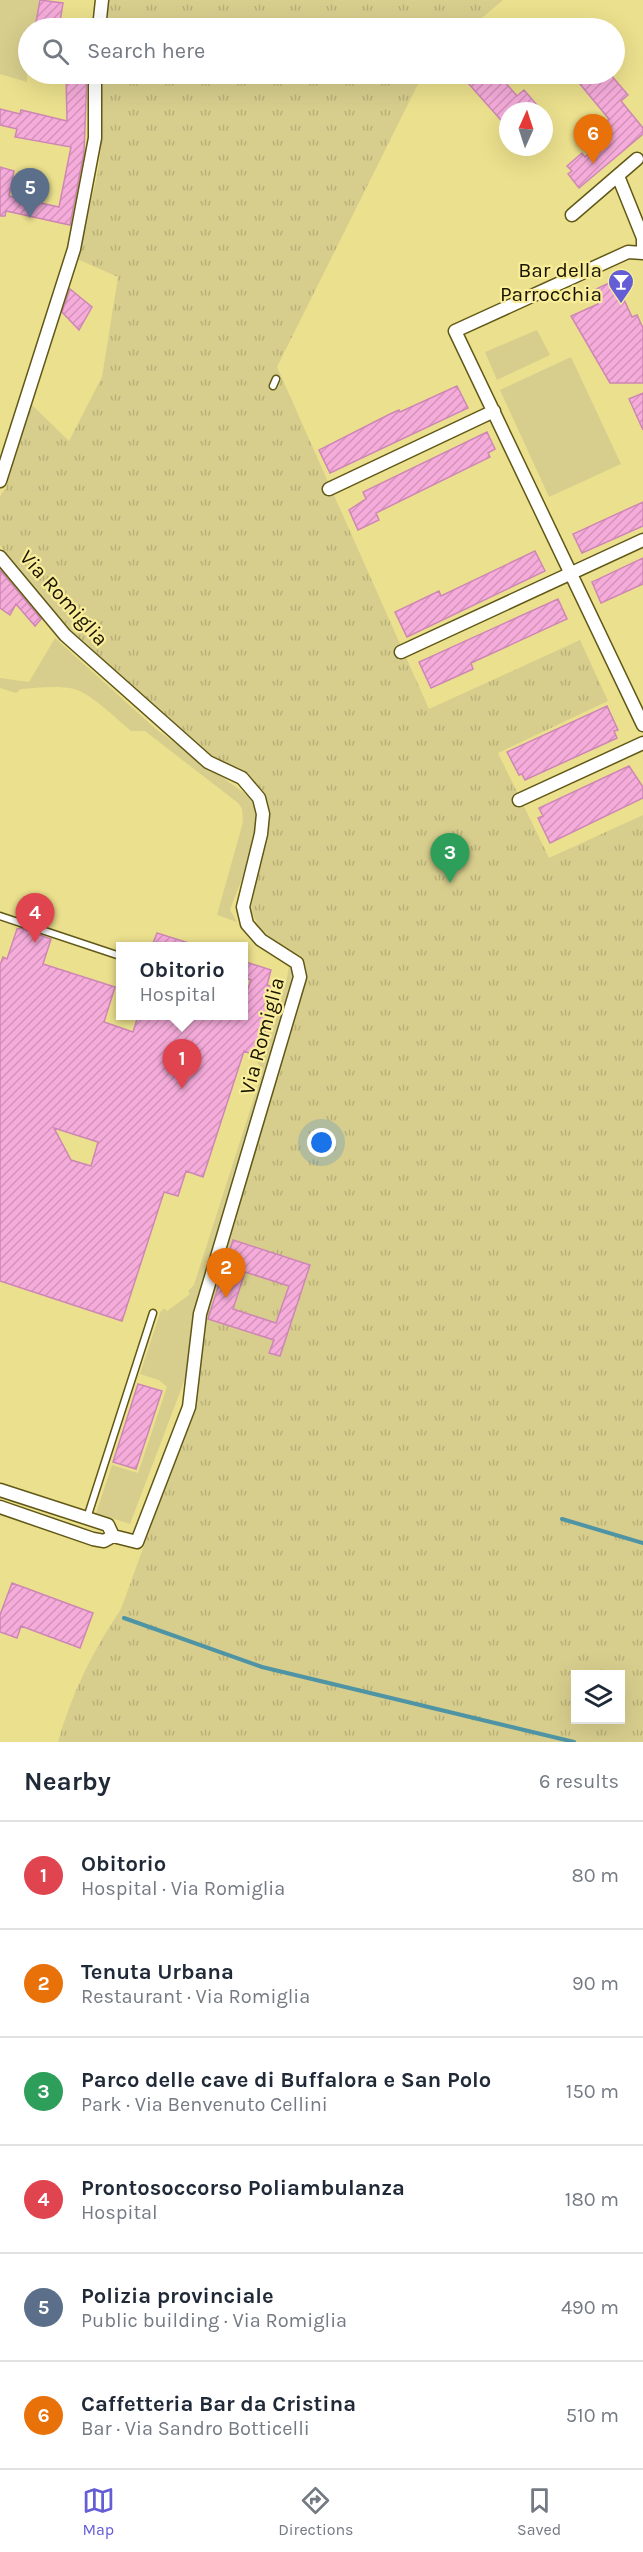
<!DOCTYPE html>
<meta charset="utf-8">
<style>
:root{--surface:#fff;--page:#f6f6f7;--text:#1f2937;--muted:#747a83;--line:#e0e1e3;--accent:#645dd6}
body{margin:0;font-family:Karla,sans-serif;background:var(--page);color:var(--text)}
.controls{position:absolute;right:18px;bottom:18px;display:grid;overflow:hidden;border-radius:0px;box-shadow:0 6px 24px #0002}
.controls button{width:54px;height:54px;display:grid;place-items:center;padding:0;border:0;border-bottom:2px solid var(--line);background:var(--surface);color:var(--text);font:30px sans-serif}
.compass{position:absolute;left:499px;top:102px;width:54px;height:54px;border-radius:50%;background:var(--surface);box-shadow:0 6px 24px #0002;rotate:3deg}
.you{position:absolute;left:322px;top:1143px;width:21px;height:21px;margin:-15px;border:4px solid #fff;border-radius:50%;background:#1a73e8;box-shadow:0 0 0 9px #1a73e833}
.badge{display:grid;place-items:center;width:39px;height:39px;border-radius:50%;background:var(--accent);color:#fff;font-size:20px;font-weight:700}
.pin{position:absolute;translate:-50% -50px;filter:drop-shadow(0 2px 3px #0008)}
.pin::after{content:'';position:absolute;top:32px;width:21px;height:18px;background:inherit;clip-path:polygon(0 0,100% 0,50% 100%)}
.popup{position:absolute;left:116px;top:942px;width:132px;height:78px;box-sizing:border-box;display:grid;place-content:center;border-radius:0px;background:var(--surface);filter:drop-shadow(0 2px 4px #0005);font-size:20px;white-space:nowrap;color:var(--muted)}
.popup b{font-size:22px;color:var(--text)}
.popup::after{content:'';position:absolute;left:50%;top:100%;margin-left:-12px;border:12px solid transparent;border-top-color:var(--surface)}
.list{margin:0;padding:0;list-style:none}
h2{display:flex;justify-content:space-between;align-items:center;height:78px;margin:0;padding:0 24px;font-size:26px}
h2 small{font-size:20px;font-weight:400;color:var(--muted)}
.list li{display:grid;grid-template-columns:39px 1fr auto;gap:18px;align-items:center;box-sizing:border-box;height:108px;padding:0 24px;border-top:2px solid var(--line)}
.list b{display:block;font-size:22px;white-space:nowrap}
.list p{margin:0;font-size:20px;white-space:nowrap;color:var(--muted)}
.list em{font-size:20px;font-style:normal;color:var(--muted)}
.icon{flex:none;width:33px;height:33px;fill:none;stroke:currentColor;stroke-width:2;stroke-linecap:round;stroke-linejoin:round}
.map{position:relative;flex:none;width:643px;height:1742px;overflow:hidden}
.search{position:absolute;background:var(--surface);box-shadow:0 6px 24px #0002;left:18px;right:18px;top:18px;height:66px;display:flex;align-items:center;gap:15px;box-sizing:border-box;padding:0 21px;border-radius:33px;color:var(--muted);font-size:22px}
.sheet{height:726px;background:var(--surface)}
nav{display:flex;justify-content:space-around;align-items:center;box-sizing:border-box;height:84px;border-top:2px solid var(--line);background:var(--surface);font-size:16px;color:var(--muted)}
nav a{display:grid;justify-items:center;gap:3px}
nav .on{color:var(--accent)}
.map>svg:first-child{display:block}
.grass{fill:#d7ce8d}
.park{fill:url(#park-tufts);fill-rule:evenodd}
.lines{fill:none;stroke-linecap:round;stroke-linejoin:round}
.stream{stroke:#4f94a4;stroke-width:4}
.building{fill:url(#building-hatch);stroke:#ce87b4;stroke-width:1.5;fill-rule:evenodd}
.service-casing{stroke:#615817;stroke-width:9}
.minor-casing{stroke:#615817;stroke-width:15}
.service{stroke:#fff;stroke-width:6}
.minor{stroke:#fff;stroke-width:12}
.labels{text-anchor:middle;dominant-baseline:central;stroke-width:4.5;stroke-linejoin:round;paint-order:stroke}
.poi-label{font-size:21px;fill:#181400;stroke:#f9ed9a;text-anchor:end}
.street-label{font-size:21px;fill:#181400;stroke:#f9ed9a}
</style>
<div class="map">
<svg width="643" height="1742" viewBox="0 0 643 1742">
<defs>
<pattern id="park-tufts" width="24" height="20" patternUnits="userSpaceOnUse" patternTransform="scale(1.5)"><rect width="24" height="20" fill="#d7ce8d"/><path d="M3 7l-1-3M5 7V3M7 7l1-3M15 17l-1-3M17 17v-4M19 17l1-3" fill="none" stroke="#b8b078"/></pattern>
<pattern id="building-hatch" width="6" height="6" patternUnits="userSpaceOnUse" patternTransform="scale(1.5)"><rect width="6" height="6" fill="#f6acdb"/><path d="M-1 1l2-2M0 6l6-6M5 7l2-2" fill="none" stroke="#d293ba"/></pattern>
</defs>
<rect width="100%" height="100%" fill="#ebe08d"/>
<path class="grass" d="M0,0H43L37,28H28L27,82L0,74Z
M537,330L550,355L497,380L485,352Z
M571,357L621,464L549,497L500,390Z
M55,638L157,730L251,798C266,834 242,876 230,910L237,922L217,915L243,822L242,809L238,803L145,731H131C117,719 90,693 74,689C57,685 37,688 21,689L16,693L0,688V678L29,682Z
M289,967L293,970L292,976L270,1063L204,1277L194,1319L185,1379L130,1524L96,1513L112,1465L138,1473L167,1387L159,1380L140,1374L160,1313L164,1308L167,1311L190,1294L188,1291L194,1285L261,1076V1068L256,1060L286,983Z"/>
<path class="park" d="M102,0H503L470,28H101Z
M100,74H423L277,367L429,709L580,640L608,701L498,753L549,858L643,815V1742H58C71,1695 93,1650 121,1609L194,1408L199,1380L203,1317L268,1110L305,975L301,956C280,943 257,934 251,908L270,815L263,791L245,771L210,755L68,633L0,545V496L6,488L31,404L69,441L102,377L118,277L77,259L98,172L102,139ZM576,1674H620V1720H576Z"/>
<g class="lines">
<path class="stream" d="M562,1519L643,1543
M124,1618L262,1667L574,1742"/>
</g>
<path class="building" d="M40,0L63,3L59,28H35Z
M66,74H87L84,152L70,225L6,211L5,216H0V167L14,171L9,196L59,207L71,147L15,137L17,129L0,125V109L20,114L21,110L67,121Z
M460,74H498L517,96L524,90L542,111H508V128Z
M593,74H610L628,95L621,101L643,128V134L579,188L568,174L572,171L567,166L582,153L585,157L602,143L595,134L609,119L580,84Z
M615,280L632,317L637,315L643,328V383H610L571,316L598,304L592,291Z
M70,289L92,307L79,330L62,312Z
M457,386L468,408L330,473L319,450L390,414L399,410L400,412Z
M643,393V430L629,399Z
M487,432L495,449L488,453L490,457L376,513L379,520L358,530L349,510L366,499L363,492Z
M643,502V526L582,553L573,534Z
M535,551L545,571L407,637L395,612L439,591L441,596Z
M643,558V584L601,603L592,582Z
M0,570L41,619L35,626L16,604L10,615L0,608Z
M558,599L567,619L471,663L473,669L431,688L419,662Z
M607,706L618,730L614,731L617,738L525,780L522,774L519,775L507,752Z
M629,766L643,787V798L550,843L538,818L543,816L539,808Z
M20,928L51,939L43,964L115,987L104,1022L133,1032L138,1016H243V1003L251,980L243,977V961L271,970L267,985L279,989L257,1056L244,1051L203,1177L186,1171L178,1196L164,1192L122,1321L0,1281V965L3,957L7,959L17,929ZM54,1128L98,1142L91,1166L71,1160Z
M157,933L192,944V946H152Z
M233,1240L310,1265L280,1356L269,1353L274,1340L208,1319ZM245,1272L289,1286L276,1323L233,1309Z
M138,1384L162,1391L136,1469L113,1462Z
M12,1583L93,1613L80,1648L21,1626L17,1638L0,1632V1615Z"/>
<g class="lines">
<defs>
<path id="service" d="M273,386L276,379
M0,916L120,956
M87,1518L153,1313"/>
<path id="minor" d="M99,28L102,0
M618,176L643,238V253
M572,215L637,159
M643,253L628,252L455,331L643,725
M0,481L74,249L95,138V74
M329,489L494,411
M0,557L65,635L208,762L242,778L259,798L263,814L261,834L243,907L247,924L261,940L297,963L300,977L200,1314L189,1407L137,1542L113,1536
M401,652L643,540
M519,800L643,743
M0,1490L108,1525L113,1536
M0,1507L93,1539L104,1541L113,1536"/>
</defs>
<use href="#service" class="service-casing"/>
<use href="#minor" class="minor-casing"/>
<use href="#service" class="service"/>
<use href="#minor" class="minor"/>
</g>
<defs>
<symbol id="bar-pin" viewBox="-11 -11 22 30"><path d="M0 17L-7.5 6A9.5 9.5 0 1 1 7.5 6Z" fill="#645dd6" stroke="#f9ed9a"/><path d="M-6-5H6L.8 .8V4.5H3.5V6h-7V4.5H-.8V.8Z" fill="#fff"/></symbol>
</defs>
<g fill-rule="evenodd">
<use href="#bar-pin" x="606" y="267" width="30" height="40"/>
</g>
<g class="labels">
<g class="poi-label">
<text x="602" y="270">Bar della<tspan x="602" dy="24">Parrocchia</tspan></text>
</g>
<g class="street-label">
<text transform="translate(64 598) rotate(48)">Via Romiglia</text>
<text transform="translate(262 1036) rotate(-75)">Via Romiglia</text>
</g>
</g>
</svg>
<div class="controls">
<button><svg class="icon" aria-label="layers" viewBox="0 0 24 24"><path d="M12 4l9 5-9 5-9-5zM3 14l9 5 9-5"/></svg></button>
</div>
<svg class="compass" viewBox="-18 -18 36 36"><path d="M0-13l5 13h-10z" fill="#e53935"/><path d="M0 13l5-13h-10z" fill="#747a83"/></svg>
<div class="you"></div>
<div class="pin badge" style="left:182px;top:1089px;background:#e0444e">1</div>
<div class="popup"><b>Obitorio</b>Hospital</div>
<div class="pin badge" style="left:226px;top:1298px;background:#e8710a">2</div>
<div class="pin badge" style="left:450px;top:883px;background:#2e9e5b">3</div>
<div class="pin badge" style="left:35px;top:943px;background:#e0444e">4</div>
<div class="pin badge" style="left:30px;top:218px;background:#5c6f8a">5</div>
<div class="pin badge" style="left:593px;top:164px;background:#e8710a">6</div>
<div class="search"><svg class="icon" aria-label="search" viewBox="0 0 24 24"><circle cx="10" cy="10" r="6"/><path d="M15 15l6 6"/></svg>Search here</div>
</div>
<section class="sheet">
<h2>Nearby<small>6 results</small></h2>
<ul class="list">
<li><span class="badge" style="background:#e0444e">1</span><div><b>Obitorio</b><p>Hospital · Via Romiglia</p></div><em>80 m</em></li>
<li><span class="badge" style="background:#e8710a">2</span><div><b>Tenuta Urbana</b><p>Restaurant · Via Romiglia</p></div><em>90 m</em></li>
<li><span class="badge" style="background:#2e9e5b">3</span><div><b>Parco delle cave di Buffalora e San Polo</b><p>Park · Via Benvenuto Cellini</p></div><em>150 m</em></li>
<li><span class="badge" style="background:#e0444e">4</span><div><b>Prontosoccorso Poliambulanza</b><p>Hospital</p></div><em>180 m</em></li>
<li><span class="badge" style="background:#5c6f8a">5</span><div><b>Polizia provinciale</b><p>Public building · Via Romiglia</p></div><em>490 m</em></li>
<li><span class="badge" style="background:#e8710a">6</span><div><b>Caffetteria Bar da Cristina</b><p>Bar · Via Sandro Botticelli</p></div><em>510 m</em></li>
</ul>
</section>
<nav>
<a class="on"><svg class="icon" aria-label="map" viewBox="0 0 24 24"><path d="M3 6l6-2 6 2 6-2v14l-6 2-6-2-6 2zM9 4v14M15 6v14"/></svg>Map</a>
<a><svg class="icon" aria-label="directions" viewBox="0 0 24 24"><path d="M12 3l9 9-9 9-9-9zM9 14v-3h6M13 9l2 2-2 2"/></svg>Directions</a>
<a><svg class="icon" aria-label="saved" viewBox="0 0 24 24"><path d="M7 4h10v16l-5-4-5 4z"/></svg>Saved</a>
</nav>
